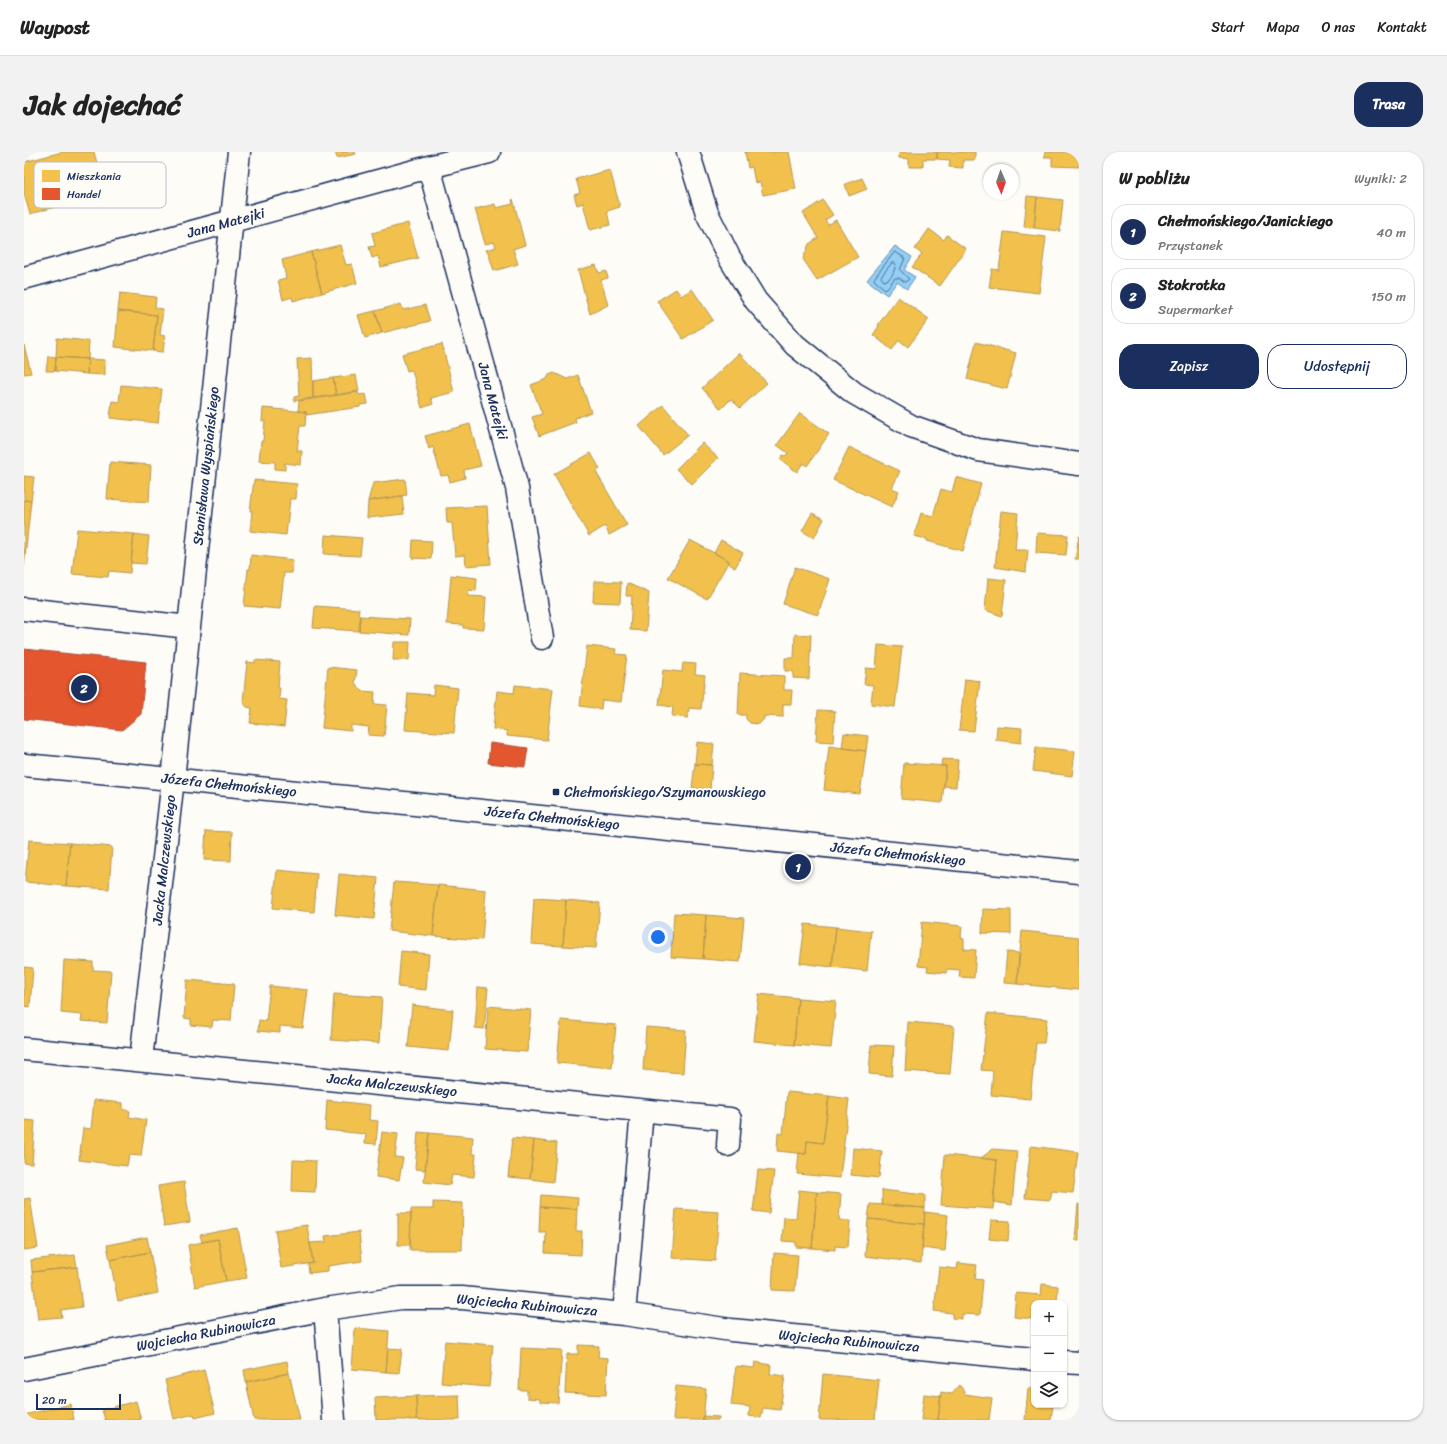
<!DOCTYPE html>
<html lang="pl">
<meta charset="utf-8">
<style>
:root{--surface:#fff;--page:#f2f2f2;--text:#222;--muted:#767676;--line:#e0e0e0;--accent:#1b2f5e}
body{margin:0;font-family:Sriracha,sans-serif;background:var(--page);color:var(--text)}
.controls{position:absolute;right:12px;bottom:12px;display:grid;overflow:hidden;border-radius:8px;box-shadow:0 1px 3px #0004}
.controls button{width:36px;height:36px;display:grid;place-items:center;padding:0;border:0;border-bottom:1px solid var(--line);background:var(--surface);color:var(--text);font:20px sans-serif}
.compass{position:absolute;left:959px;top:12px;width:36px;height:36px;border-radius:50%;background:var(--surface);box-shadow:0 1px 3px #0004;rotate:178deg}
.scale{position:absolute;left:12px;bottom:10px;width:85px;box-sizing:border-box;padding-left:4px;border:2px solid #1b2f5e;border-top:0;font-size:11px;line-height:14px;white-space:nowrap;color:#1b2f5e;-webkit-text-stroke:3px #fdfcf7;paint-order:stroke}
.you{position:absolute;left:634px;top:785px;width:14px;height:14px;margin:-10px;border:3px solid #fff;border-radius:50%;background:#1a73e8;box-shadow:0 0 0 6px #1a73e833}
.badge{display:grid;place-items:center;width:26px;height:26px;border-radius:50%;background:var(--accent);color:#fff;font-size:13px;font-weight:700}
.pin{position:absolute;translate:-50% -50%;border:2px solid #fff;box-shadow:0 1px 4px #0006}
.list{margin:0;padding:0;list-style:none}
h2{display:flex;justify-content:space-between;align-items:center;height:52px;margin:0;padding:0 16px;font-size:17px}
h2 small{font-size:13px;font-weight:400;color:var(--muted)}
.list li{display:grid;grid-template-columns:26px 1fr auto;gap:12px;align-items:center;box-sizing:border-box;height:56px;margin:0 8px 8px;padding:0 8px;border:1px solid var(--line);border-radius:16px}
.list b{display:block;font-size:15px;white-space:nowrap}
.list p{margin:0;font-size:13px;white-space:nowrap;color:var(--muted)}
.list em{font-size:13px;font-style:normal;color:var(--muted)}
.actions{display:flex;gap:8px;padding:12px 16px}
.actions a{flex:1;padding:9px 0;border:1px solid var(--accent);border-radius:16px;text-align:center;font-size:14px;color:var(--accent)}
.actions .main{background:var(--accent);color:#fff}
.icon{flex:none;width:22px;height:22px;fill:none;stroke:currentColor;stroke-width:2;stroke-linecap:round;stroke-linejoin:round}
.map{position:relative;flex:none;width:1055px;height:1268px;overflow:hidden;border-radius:16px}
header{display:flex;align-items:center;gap:24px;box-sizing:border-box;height:56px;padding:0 20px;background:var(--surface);border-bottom:1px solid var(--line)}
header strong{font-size:19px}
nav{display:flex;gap:22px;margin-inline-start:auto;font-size:14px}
.intro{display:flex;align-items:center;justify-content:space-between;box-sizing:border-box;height:96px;padding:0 24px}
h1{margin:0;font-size:28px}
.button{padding:10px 18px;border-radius:16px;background:var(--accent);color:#fff;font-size:14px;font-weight:700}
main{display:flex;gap:24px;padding:0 24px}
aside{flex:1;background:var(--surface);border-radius:16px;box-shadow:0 1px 3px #0004}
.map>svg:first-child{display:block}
.water{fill:#93cef3;stroke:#638eb7}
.homes{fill:#f2c14e;stroke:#b29553}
.shops{fill:#e4572e;stroke:#a84b3c}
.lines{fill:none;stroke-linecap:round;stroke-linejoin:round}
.shore{stroke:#4b6f9a;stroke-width:1}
.minor-casing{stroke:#1b2f5e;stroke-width:25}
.tertiary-casing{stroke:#1b2f5e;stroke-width:25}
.minor{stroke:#fdfcf7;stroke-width:22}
.tertiary{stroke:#fdfcf7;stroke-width:22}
.poi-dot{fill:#1b2f5e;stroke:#fdfcf7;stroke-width:1.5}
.labels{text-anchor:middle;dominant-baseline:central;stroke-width:4;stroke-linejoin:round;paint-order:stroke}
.street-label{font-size:14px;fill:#1b2f5e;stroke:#fdfcf7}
.poi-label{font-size:14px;fill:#1b2f5e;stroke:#fdfcf7;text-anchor:start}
.key{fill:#fdfcf7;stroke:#b9bec9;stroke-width:1}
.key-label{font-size:11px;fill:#1b2f5e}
</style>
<header>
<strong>Waypost</strong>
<nav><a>Start</a><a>Mapa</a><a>O nas</a><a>Kontakt</a></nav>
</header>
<div class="intro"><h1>Jak dojechać</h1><a class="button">Trasa</a></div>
<main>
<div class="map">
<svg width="1055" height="1268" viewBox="0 0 1055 1268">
<rect width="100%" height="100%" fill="#fdfcf7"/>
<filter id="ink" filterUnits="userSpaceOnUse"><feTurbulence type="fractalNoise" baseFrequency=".025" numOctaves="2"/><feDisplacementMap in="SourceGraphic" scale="8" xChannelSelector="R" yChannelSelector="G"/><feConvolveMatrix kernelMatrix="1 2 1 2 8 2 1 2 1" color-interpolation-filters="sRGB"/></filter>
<g filter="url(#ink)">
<path class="water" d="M871,94L888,105L880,118L891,125L883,137L873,130L863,143L843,128Z"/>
<path class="homes" d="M38,0H70L81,41L6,62L0,42V10Z
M311,0H331L332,2L313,6Z
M721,0H765L772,37L739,43L736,30L731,31L728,15L724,16Z
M875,0H913V7H899V15H885V7L875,6Z
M913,0H951V8H939V16L925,15L926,8L913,7Z
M1021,0H1055V15L1028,14V5H1020Z
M586,18L596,55L583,59L586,73L566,78L559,51L553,53L550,43L556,41L552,27Z
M838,26L843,37L825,44L821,32Z
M1003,44L1013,45L1010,76L1000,75Z
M1013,45L1039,48L1036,79L1010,76Z
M489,47L501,93L489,97L494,112L470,119L464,100H463L462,98L472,95L470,90L461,92L451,57L471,52L472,56L489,52L488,48Z
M799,48L809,63L801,68L804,73L812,68L834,105L793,128L779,107L785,92L794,86L779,61Z
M384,71L394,106L357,115L354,104L348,106L345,95L351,94L348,81Z
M905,77L920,88L923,83L942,97L916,134L888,115L898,102L891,97Z
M980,80L1022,85L1015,141L965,135L968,117L975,118Z
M316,93L322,113L328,112L333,131L298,141L287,100Z
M287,100L298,141L269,149L268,145L259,148L254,128L262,126L258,108Z
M572,113L575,121L582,119L584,126L577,128L584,153L566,162L554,118Z
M652,137L657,144L668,137L689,168L659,187L633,149Z
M96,141L132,145L131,156L139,157L136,183L141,184L139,200L129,199L133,163L94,159Z
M874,145L905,167L884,195L875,188L868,198L849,183L855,174L854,173Z
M377,152L379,158L401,153L406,169L358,181L351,159Z
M94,159L133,163L129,199L91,195Z
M351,159L358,181L341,186L334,163Z
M33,186L65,189L64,207L32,205Z
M952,190L992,201L983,237L943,227Z
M418,192L430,240L407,246L409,252L398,256L388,218L383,219L378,202Z
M0,193L7,221L0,222Z
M715,201L743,231L716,256L707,247L697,257L678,236Z
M24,204L32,205L31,219H22Z
M32,205L64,207L63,222L31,219Z
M288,206L289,246L270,249V245L275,244L273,207Z
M64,207L81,208V223L63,222Z
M530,221L543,227L554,223L567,260L551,266L552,270L515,284L508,265L518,262L507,233L523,227L525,223Z
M332,223L335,239L312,243L309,226Z
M309,226L312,243L289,246V229Z
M97,233L138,237L134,271L86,266L88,249L95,250Z
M334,240L335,243L342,242L344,252L336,253V255L282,263V260L274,259L275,249Z
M639,253L664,283L639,303L615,274Z
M239,256L282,260L281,274H276L273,299H278L277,313L261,311V318L251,317V310L235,309L237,289H239L241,269H238Z
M776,261L805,282L783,314L779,311L773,320L756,307L759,303L761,304L764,301L753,293Z
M446,272L457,314L440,318L441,326L426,330L424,323L417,324L409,295L405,297L401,284Z
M678,291L694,306L668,332L652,317Z
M825,295L876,319L868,336L875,339L868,355L809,328Z
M567,301L576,317L572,320L603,373L585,383L581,374L565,384L530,322Z
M86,310L127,313L125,350L83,347Z
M0,324L10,325L7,349L0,348Z
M932,325L957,332L939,399L903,389V387L890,384L897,361L909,364L917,337L928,340Z
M381,327L383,343L344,349L349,331Z
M230,328L273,332L272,347H266L262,383L226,379L228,359H226Z
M378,344L380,362L343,366L344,349Z
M0,348L7,349L0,414Z
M463,354L467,412L442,414L441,403L431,404L428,371H423L422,356Z
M977,359L994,361L991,398H1004L1002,420L971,415Z
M788,361L800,367L790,386L778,379Z
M53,377L110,382L106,421L85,419L84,425L48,422Z
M1013,381L1044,383L1042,403L1012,401Z
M110,382L125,384L122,412L107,411Z
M301,383L338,386L336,404L300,402Z
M1055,384V407H1051Z
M389,388L408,389L407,407L388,406Z
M666,388L705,409L683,447L644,426Z
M697,388L719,401L711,416L704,411L705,409L690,401Z
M227,403L269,408L268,421H260L256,457L220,454L224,417H226Z
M771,415L806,427L794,463L759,452Z
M427,423L453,426L452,439L444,438V444L462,445L460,477L439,476V473L423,472Z
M964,426L982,428L978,464L961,458Z
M570,429L597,430L596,451L569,450Z
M603,431L625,441L622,479L606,478L608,444H602Z
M291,454L335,457L334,463L336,464L335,479L289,476Z
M336,464L386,467L385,483L335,479Z
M771,482L787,483L785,527L769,526V519H761V506H770Z
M370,490H386L385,508H369Z
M854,493L878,495L871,555L847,552L849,533L840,532L842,516L852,517Z
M563,494L592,497L591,502L603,503L597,550L578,548L577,557L556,554Z
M231,508L256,510L254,536H256L255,547L263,548L260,575L226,571L228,556L223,555L219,550L223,510L231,511Z
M659,511L672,512L671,522L681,523L677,557L665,556L664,566L648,564L649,555L635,553L639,518L658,520Z
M304,515L333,518L331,531L338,539L351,540L350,552L363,553L360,584L344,583L345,575L327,573V579L298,576Z
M716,521L760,524V538H768L767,552H759V565L740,564V567L735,572L726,571L722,567V563H714Z
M941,527L956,529L950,579L935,578Z
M410,533L434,536L430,581L381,578L384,541L409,543Z
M491,533L529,537L523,588L483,584V579L469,577L473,539L490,541Z
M794,558L811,559L809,590L792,589Z
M973,574L998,576L997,591L972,588Z
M820,581L844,584L842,599L818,596Z
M673,590L690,592L688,613L671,612Z
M805,594L842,599L836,642L800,638Z
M1012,595L1051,599L1048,624L1009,619Z
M918,607L934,608L932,635L920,634L922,614H917Z
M880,611L922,614L918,651L877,647Z
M671,612L688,613L686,638L668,636Z
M182,679L208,680L207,709L180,708Z
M5,688L46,691L42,734L1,730Z
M46,691L88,695L85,737L42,734Z
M253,718L293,722L290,760L249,756Z
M315,722L354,726L350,767L311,763Z
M370,730L414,733L409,784L365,779Z
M414,733L462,738L458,788L409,784Z
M510,746L542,748L539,794L507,792Z
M542,748L576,751L572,796L539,794Z
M959,757L987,758V782L958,781Z
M650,761L682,763L679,807L647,805Z
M682,763L720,766L716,810L679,807Z
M898,770L938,774L937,786L940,787V797L952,798L950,826L935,825L936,818L923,817L922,821L903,819L904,815L894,814Z
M781,772L812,775L808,815L776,811Z
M812,775L847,779L843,819L808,815Z
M998,779L1055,785V838L993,832Z
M377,799L405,802L402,838L374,835Z
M983,800L995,801L993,832L980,831Z
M40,808L69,810V818L87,819L83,871L57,869L58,863L37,861Z
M0,815L9,816L6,855L0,854Z
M163,828L210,832L207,869L189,868L188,875L167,873V867L160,866Z
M246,834L284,838L279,876L256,874V881L234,879L235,868L242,869Z
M454,835L464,836L460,877L451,876Z
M310,842L358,845L355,891L307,888Z
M735,842L774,846L770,893L730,889Z
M774,846L812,849L807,896L770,893Z
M388,853L429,858L425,899L384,895Z
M464,854L507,858L503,900L461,897Z
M964,861L1023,867L1020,891H1012L1006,947L967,943L969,919L957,918Z
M537,868L592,873L588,916L533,911Z
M884,870L930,874L926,922L881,919Z
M622,875L662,878L659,921L619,918Z
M847,893L870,894L868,924L845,922Z
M763,940L805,944L799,991L783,989L782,1002L753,999L754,981L759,982Z
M805,944L825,947L816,1026L773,1022L775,1001L782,1002L783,989L799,991Z
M70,948L99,951V957L106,959L105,965L122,968L117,1004L105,1003L103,1014L55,1008L59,976L67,977Z
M303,948L346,953L345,968L354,969L352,992L341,991L342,982L301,978Z
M0,968L11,969L8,1012L0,1011Z
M358,980L374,982L371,1005L379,1006L375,1028L352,1025Z
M394,980L405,981L401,1018L391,1017Z
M405,981L449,985L448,1002H452L450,1025L428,1023L426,1033L400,1030Z
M488,986L510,988L506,1027L484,1025Z
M510,988L533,991L529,1030L506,1027Z
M1007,994L1054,1000L1049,1041L1028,1039L1026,1048L1001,1046Z
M829,996L858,999L855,1026L827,1023Z
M969,997L993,999L988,1053L969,1050L973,1008L957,1006Z
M921,1003L973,1008L969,1057L917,1053Z
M269,1008L292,1009L291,1040L268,1039Z
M734,1018L750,1019L745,1061L729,1059Z
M160,1030L166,1070L140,1074L134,1034Z
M775,1038L793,1040L788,1096L772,1095V1090L758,1089L760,1065L772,1066Z
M858,1038L901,1043V1056L858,1053Z
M793,1040L817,1042L815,1068L826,1069L824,1095L811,1094V1098L788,1096Z
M517,1043L554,1046L553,1057L516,1055Z
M6,1046L14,1096L0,1098V1047Z
M409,1050L439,1051L438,1098H386L387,1057H409Z
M846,1052L901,1056L900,1072L844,1067Z
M1054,1052H1055V1088H1051Z
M516,1055L553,1057L552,1079H558L557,1103L521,1101L522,1080H515Z
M652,1057L695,1060L691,1109L648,1106Z
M901,1060L924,1063L921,1099L898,1096Z
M374,1061H387L386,1093H374Z
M844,1067L900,1072L897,1111L841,1104Z
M967,1068L986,1069L984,1089L965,1087Z
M283,1073L289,1111L257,1116L251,1078Z
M214,1076L223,1126L202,1129L194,1087L178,1090L176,1083Z
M335,1080L338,1109L304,1114V1119L285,1121L284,1112L289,1111L286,1091L302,1090L301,1084Z
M123,1085L126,1100L86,1108L83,1093Z
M194,1087L202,1129L171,1135L164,1093Z
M126,1100L134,1141L94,1149L86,1108Z
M750,1101L774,1103L771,1139L748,1138Z
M51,1103L53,1115L8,1120L7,1108Z
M934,1111L953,1113L951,1127L959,1128L956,1163L938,1162V1167L928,1166V1161L910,1159L915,1115L933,1117Z
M53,1115L58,1155L37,1158L38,1165L14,1167L8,1120Z
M1018,1132L1034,1134L1033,1151H1010V1167L990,1165L992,1141L1017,1143Z
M331,1176L365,1179L362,1220L328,1217Z
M421,1189L469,1193L465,1235L417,1231Z
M554,1193L575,1194L574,1205L584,1206L582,1243L541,1241L543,1202H554Z
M364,1196L378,1197L375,1221L362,1220Z
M497,1196L538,1198L534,1251L516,1250V1247L503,1246V1238H495Z
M263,1209L265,1221L222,1230L220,1218Z
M731,1210L747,1213L746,1222L761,1224L756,1258L739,1256L737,1266L725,1264L726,1255L707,1253L712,1214L730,1216Z
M180,1218L191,1261L171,1266L170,1262L150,1267L141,1228Z
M265,1221L276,1268H230L222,1230Z
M799,1222L855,1228L851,1268H795Z
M936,1233L941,1242L968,1246L965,1268H914L917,1240L928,1242Z
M652,1234L682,1237L679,1268H649Z
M1004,1236L1010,1237V1253H1029L1027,1268H1001Z
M900,1242L917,1244L914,1268H897Z
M435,1243L436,1268H393L392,1244Z
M392,1244L393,1268H352L351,1246Z
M112,1249L117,1268H81L78,1258Z
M47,1252L50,1268H0V1263Z
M679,1264L695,1265V1268H679Z"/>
<path class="shops" d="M0,497L122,510L117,562L98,578L0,567Z
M466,591L504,596L501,615L464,611Z"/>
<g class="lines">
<path class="shore" d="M871,100L881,106L876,118L885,127L881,130L875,126H871L863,136L861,137L851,129L850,127Z
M868,111H870L872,112C870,120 868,127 860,129L857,125Z"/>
<defs>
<path id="minor" d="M664,0L683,61L705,105L732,149L771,193L830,241L887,274L954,298L1055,312
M405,15L493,336L518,486
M0,126L405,15L465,0
M0,457L165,475
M0,897L706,967L704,993
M117,908L149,627L215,0
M301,1157L310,1268
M600,1162L618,959
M1040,1210L1055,1211
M0,1217L301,1157L377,1146H438L600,1162L707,1178L1010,1207"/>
<path id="tertiary" d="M0,613L97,622L1055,720"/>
</defs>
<use href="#minor" class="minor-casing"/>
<use href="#tertiary" class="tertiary-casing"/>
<use href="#minor" class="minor"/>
<use href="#tertiary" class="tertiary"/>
</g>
</g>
<rect class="poi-dot" x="528" y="636" width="8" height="8" rx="2"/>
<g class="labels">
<g class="street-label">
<text transform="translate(202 71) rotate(-15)">Jana Matejki</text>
<text transform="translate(469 249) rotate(75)">Jana Matejki</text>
<text transform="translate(182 314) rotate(-84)">Stanisława Wyspiańskiego</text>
<text transform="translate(205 633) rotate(6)">Józefa Chełmońskiego</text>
<text transform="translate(528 666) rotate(6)">Józefa Chełmońskiego</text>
<text transform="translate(874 702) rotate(6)">Józefa Chełmońskiego</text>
<text transform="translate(140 708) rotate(-84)">Jacka Malczewskiego</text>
<text transform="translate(368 933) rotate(6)">Jacka Malczewskiego</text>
<text transform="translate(503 1153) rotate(5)">Wojciecha Rubinowicza</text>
<text transform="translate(182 1181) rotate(-11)">Wojciecha Rubinowicza</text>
<text transform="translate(825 1189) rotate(5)">Wojciecha Rubinowicza</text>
</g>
<g class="poi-label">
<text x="540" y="640">Chełmońskiego/Szymanowskiego</text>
</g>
</g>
<rect x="10" y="10" width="132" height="46" rx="6" class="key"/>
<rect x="18" y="18" width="18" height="12" fill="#f2c14e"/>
<rect x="18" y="36" width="18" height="12" fill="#e4572e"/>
<g class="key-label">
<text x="43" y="28">Mieszkania</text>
<text x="43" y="46">Handel</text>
</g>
</svg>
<div class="controls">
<button>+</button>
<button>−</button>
<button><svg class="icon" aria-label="layers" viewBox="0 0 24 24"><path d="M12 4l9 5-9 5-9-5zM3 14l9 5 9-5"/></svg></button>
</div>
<svg class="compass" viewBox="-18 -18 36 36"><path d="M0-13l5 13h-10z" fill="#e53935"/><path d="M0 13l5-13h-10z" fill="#767676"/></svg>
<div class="scale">20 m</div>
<div class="you"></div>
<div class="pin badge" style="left:774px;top:715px">1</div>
<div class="pin badge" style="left:60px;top:536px">2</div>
</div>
<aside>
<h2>W pobliżu<small>Wyniki: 2</small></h2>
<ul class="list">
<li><span class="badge">1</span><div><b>Chełmońskiego/Janickiego</b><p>Przystanek</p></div><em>40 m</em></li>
<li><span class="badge">2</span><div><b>Stokrotka</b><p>Supermarket</p></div><em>150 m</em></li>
</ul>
<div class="actions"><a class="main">Zapisz</a><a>Udostępnij</a></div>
</aside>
</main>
